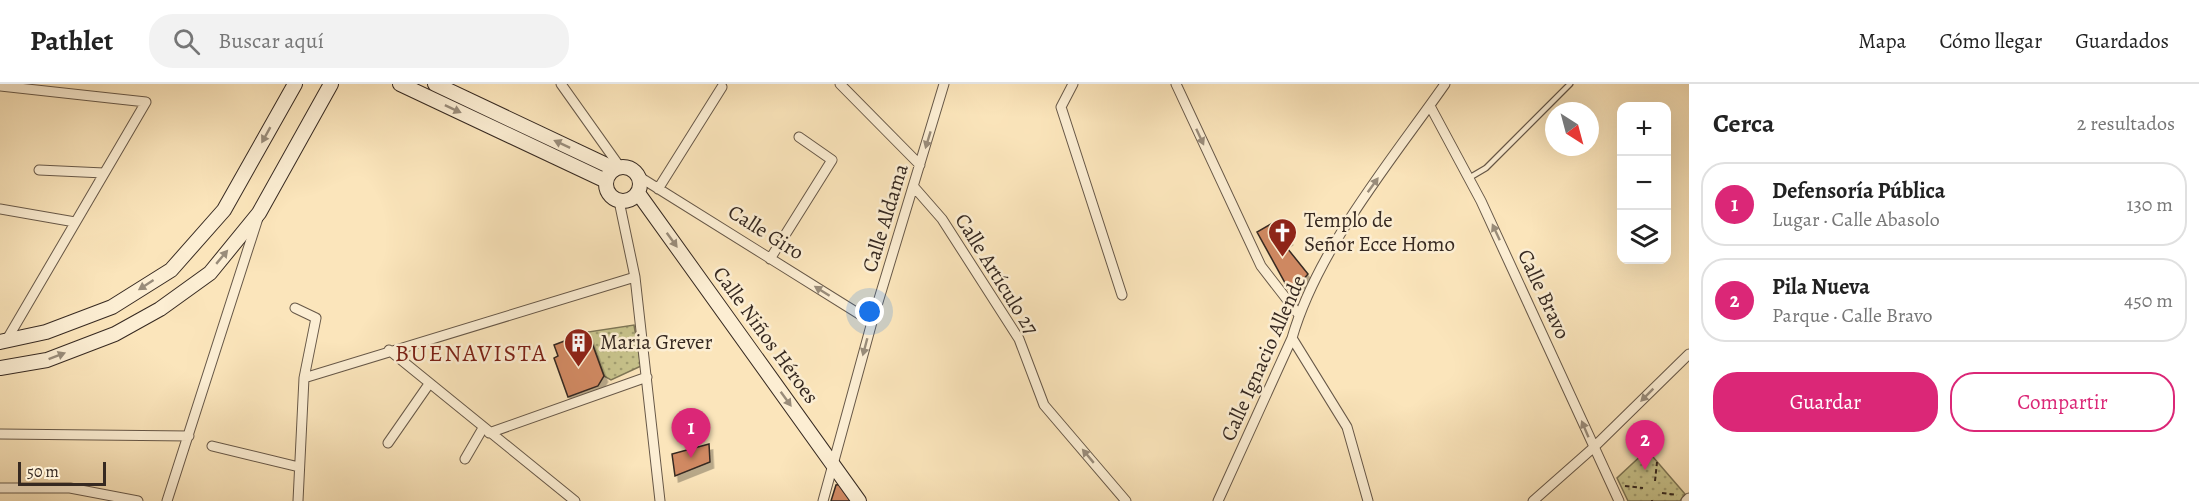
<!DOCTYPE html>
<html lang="es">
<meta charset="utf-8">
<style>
:root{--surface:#fff;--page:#f2f2f2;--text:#222;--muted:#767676;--line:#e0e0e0;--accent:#db2777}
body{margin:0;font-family:Alegreya,serif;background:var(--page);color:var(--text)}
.controls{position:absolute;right:18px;top:18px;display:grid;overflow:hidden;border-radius:12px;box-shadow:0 6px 24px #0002}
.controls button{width:54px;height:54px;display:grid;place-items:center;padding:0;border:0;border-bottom:2px solid var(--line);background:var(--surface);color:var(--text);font:30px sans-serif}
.compass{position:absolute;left:1545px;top:18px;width:54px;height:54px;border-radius:50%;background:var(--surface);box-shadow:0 6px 24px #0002;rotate:144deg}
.scale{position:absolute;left:18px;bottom:15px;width:88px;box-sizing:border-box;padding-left:6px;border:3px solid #362921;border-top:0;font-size:16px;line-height:21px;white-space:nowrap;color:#362921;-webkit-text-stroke:4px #fceed3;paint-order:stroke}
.you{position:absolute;left:870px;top:228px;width:21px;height:21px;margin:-15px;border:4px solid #fff;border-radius:50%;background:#1a73e8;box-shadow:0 0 0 9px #1a73e833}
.badge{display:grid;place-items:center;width:39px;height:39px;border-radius:50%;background:var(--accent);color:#fff;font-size:20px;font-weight:700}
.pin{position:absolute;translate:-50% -50px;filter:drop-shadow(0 2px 3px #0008)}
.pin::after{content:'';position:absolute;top:32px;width:21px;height:18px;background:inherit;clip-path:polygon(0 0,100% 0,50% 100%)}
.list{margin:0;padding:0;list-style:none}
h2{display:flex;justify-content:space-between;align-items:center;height:78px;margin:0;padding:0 24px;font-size:26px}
h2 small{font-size:20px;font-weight:400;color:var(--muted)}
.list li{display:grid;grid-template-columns:39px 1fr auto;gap:18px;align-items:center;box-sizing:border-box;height:84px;margin:0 12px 12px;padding:0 12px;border:2px solid var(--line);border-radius:24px}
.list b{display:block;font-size:22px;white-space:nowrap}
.list p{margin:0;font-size:20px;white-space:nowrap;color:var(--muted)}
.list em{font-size:20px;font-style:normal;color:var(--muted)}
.actions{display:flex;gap:12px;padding:18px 24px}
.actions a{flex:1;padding:14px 0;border:2px solid var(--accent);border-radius:24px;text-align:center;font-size:21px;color:var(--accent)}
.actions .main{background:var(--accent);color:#fff}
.icon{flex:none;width:33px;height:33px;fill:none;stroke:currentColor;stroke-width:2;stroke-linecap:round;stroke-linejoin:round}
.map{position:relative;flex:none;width:1689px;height:417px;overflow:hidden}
header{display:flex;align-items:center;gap:36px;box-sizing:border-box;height:84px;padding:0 30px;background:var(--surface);border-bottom:2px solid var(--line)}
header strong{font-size:28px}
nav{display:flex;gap:33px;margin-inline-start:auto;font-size:21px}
.search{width:420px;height:54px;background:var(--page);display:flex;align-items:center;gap:15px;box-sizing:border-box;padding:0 21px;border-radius:24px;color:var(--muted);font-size:22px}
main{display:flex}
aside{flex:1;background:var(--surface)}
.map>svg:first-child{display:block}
.park{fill:url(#park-dots);stroke:#7e7656;stroke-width:1.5}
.building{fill:#d08962;stroke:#362921;stroke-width:1.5;filter:url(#shadow)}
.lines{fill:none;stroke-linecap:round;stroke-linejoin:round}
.lane-casing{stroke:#675848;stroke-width:7}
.street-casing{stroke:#675848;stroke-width:11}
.secondary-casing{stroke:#362921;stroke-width:16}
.path{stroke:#362921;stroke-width:2;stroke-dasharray:4.5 3;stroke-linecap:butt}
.lane{stroke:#fceed3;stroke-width:4.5}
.street{stroke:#fceed3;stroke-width:9}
.secondary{stroke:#fceed3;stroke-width:14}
.oneway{fill:#998c7a}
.labels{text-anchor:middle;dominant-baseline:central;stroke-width:5;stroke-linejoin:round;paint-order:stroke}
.street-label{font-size:21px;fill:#362921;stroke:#fceed3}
.poi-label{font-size:21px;fill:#362921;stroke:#fceed3;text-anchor:start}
.quarter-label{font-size:24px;letter-spacing:1.5px;fill:#7a1f14;stroke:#fceed3}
</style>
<header>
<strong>Pathlet</strong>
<div class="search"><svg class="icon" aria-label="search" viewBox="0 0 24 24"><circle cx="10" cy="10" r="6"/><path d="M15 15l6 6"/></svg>Buscar aquí</div>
<nav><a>Mapa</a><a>Cómo llegar</a><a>Guardados</a></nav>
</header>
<main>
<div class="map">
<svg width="1689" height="417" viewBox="0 0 1689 417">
<defs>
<pattern id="park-dots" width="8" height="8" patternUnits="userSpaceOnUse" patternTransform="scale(1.5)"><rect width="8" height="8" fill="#c7c28b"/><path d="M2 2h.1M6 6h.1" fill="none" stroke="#a29e71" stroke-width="1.8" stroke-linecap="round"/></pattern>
<filter id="shadow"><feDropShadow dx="3.5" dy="6" stdDeviation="0" flood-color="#0004"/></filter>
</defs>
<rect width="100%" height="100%" fill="#fbe5bb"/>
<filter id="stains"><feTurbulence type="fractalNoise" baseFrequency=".00333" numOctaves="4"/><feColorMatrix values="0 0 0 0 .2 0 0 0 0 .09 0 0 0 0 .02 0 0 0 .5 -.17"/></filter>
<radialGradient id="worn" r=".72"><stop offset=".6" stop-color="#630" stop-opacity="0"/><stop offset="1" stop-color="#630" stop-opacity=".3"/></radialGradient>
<path class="park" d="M634,241L641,282L611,296L604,292L588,248Z
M1647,366L1685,410L1680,417H1628L1617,394Z"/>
<path class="building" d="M1278,136L1289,155L1283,159L1308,190L1297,203L1289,206L1257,148Z
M588,248L604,292L598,302L568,313L554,274L558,272L554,261Z
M709,360L710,378L675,392L672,370Z
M843,400L855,417H831L836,401Z"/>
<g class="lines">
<defs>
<path id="lane" d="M1469,94L1486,84L1570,0"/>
<path id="street" d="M561,0L620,83
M840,0L920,81
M1073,0L1061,23L1122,211
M1176,0L1261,182L1299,231
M0,2L146,18L6,257
M1430,22L1481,117L1619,417
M39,86L104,89
M638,92L872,238
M914,103L942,135L1019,255L1044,321L1126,417
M658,105L722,3
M619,117L635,193L660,417
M0,125L75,138
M770,175L832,76L799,53
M295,224L316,234L304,294L298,417
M1292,254L1347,343L1368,417
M389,266L575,417
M304,294L635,193
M489,349L647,293
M0,350L189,352
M388,359L429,300
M212,362L299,383
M465,375L483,344
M0,404H70L138,417
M167,417L258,134
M823,417L872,238L944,0
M1218,417L1292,254C1318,164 1391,77 1445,0
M1533,417L1593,364L1689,270
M1686,417L1689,414"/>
<path id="secondary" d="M400,0L606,97
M435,0L615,85
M606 100a17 17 0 1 1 34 0a17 17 0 1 1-34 0Z
M638,109L859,417
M0,258L46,248L112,223L171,186L224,126L295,0
M0,284L47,276L115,250L160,225L210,189L259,129L331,0"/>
</defs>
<use href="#lane" class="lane-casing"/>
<use href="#street" class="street-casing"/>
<use href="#secondary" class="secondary-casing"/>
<path class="path" d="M1655,397L1657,378
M1625,402L1643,404
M1662,409L1677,411
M1652,417V416"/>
<use href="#lane" class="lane"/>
<use href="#street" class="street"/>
<use href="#secondary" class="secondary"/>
</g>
<defs><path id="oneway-solid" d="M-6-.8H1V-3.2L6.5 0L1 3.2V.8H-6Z" transform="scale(1.5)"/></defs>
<g class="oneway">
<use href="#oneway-solid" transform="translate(453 25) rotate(25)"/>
<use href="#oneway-solid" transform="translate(266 51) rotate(119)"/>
<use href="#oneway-solid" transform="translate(1200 53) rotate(65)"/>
<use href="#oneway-solid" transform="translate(928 56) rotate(107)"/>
<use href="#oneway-solid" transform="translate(562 60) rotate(-155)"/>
<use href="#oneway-solid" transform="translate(1373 101) rotate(-54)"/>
<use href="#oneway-solid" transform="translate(1496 148) rotate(-115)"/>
<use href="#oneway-solid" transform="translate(672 156) rotate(54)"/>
<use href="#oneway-solid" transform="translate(222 173) rotate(-50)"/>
<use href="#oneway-solid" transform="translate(146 201) rotate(147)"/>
<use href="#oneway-solid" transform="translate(822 207) rotate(-148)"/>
<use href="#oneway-solid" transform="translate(865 263) rotate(105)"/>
<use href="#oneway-solid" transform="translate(57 272) rotate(-21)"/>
<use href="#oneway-solid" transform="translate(1647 311) rotate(135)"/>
<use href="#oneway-solid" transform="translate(786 315) rotate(54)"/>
<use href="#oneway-solid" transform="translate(1585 345) rotate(-113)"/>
<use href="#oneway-solid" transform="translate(1088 372) rotate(-130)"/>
</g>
<defs>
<symbol id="church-pin" viewBox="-11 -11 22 30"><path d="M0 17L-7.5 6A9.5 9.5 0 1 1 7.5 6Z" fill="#8f2418" stroke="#fceed3"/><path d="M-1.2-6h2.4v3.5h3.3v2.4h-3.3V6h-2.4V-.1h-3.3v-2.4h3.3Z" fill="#fff"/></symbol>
<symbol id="building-pin" viewBox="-11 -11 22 30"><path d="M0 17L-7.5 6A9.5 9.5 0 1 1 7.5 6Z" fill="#8f2418" stroke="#fceed3"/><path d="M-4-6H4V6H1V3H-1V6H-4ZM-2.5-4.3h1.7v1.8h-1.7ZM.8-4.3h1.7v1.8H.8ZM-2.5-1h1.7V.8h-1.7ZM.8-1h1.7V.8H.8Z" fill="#fff"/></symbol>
</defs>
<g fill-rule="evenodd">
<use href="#church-pin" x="1266" y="132" width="33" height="45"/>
<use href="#building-pin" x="562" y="242" width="33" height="45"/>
</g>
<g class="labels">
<g class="street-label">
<text transform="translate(885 134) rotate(-73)">Calle Aldama</text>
<text transform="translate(766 148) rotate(32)">Calle Giro</text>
<text transform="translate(997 190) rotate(58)">Calle Artículo 27</text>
<text transform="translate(1544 210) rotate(65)">Calle Bravo</text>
<text transform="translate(766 251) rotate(54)">Calle Niños Héroes</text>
<text transform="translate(1263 274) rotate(-66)">Calle Ignacio Allende</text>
</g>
<g class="poi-label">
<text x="1304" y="136">Templo de<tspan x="1304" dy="24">Señor Ecce Homo</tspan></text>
<text x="600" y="258">Maria Grever</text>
</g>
<g class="quarter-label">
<text x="471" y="269">BUENAVISTA</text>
</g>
</g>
<rect width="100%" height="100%" filter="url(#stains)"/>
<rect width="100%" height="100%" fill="url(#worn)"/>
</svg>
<div class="controls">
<button>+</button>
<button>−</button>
<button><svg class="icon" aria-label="layers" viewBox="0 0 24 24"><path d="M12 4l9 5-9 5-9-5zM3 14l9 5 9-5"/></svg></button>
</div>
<svg class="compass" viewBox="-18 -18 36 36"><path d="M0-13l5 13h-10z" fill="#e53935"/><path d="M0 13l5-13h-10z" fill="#767676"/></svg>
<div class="scale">50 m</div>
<div class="you"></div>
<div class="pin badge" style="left:691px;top:374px">1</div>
<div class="pin badge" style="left:1645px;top:386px">2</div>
</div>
<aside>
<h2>Cerca<small>2 resultados</small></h2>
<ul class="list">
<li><span class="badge">1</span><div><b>Defensoría Pública</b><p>Lugar · Calle Abasolo</p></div><em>130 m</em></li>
<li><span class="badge">2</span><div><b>Pila Nueva</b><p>Parque · Calle Bravo</p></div><em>450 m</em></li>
</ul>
<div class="actions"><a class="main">Guardar</a><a>Compartir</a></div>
</aside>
</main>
